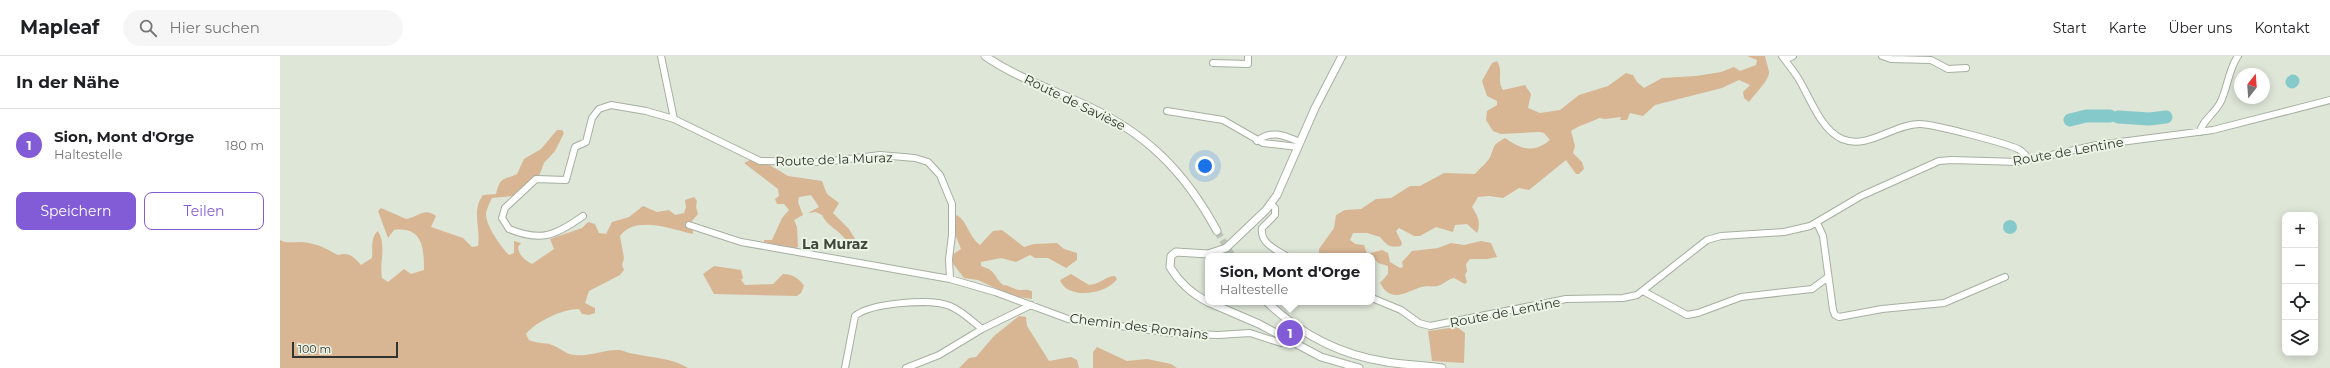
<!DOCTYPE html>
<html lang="de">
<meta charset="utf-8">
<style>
:root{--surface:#fff;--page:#f6f6f6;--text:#202124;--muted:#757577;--line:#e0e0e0;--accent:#825cd6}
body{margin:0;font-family:Montserrat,sans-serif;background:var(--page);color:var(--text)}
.controls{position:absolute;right:12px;bottom:12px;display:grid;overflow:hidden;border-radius:8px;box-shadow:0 2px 10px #0003}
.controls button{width:36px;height:36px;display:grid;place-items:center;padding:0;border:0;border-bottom:1px solid var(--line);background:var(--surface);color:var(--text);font:20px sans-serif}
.compass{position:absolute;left:1954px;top:12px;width:36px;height:36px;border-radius:50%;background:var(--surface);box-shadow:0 2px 10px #0003;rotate:17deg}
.scale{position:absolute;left:12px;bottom:10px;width:106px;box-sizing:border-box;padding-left:4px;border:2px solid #32352f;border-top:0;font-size:11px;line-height:14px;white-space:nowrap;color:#32352f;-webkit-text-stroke:3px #ebf4e5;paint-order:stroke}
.you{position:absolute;left:925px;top:110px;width:14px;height:14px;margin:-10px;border:3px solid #fff;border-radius:50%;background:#1a73e8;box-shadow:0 0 0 6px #1a73e833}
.badge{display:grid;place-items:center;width:26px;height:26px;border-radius:50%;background:var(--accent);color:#fff;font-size:13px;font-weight:700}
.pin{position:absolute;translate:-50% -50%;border:2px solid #fff;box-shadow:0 1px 4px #0006}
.popup{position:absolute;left:925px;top:197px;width:170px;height:52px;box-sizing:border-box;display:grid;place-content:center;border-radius:8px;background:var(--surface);filter:drop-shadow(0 1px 3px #0005);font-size:13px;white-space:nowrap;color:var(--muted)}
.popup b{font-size:15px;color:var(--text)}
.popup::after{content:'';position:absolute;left:50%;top:100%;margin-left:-8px;border:8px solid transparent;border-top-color:var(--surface)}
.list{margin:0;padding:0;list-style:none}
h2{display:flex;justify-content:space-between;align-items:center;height:52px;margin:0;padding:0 16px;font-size:17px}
h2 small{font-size:13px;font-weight:400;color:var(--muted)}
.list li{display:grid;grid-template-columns:26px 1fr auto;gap:12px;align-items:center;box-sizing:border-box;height:72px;padding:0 16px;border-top:1px solid var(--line)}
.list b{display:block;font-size:15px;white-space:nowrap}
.list p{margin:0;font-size:13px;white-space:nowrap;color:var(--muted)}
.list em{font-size:13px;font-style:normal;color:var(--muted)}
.actions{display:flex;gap:8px;padding:12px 16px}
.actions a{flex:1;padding:9px 0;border:1px solid var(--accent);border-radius:8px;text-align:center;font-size:14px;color:var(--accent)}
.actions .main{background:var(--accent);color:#fff}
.icon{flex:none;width:22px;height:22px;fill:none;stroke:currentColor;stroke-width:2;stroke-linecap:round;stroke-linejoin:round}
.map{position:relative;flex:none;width:2050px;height:312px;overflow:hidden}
header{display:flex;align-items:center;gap:24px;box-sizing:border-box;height:56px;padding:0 20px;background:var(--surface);border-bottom:1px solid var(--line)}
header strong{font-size:19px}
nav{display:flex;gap:22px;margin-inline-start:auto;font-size:14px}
.search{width:280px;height:36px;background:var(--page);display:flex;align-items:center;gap:10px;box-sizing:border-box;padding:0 14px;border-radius:22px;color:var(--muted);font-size:15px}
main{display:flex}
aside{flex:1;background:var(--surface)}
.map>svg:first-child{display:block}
.green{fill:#d8b693}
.water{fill:#86c9ca}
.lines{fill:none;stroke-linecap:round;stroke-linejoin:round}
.river{stroke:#86c9ca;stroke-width:13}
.tertiary-tunnel{stroke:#bcc3b6;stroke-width:7;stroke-dasharray:7 3.5;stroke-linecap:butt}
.minor-casing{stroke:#a7afa1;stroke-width:8}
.tertiary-casing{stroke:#a7afa1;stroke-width:9}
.minor{stroke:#fff;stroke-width:6}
.tertiary{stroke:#fff;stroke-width:7}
.labels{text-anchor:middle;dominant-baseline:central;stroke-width:4;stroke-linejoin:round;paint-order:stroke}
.street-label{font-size:13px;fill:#32352f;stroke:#ebf4e5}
.neighbourhood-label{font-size:14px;font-weight:bold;fill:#40473b;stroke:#ebf4e5}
</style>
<header>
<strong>Mapleaf</strong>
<div class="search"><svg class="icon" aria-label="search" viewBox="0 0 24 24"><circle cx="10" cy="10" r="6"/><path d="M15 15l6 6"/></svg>Hier suchen</div>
<nav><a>Start</a><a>Karte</a><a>Über uns</a><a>Kontakt</a></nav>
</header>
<main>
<aside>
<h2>In der Nähe<small></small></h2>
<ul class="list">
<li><span class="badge">1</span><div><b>Sion, Mont d'Orge</b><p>Haltestelle</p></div><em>180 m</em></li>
</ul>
<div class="actions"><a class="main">Speichern</a><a>Teilen</a></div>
</aside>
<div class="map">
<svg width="2050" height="312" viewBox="0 0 2050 312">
<rect width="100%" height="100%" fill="#dee6d8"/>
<path class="green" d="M1467,0H1485C1486,5 1488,11 1489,16C1490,23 1474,39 1469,46L1464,42L1463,36L1470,29L1459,24L1442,32L1375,49L1363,60L1350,57L1347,64H1340L1341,61L1325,63L1319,62C1310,67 1299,69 1291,75L1295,90L1293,97L1302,106L1304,113L1299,118H1296L1286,104L1249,134L1239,132L1223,142L1209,140L1198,141L1192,151C1198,160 1201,167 1197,177L1187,168L1175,169L1173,176L1156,171L1140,180H1134L1119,172L1116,175L1122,187L1121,190C1109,192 1107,189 1100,181L1087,177H1073L1070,184L1075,188L1084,189L1087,198L1102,194L1108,197L1110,206L1120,212L1123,211L1122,206L1132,195L1158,192L1171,187L1184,189L1201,185L1211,187L1217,201L1207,203H1190L1186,208L1187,215L1185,219L1187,226L1185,228L1174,222C1168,223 1165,227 1160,229C1154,232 1147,229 1141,231C1126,236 1111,248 1100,227L1108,218V210L1098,207L1092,200H1041L1039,198V193L1054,172L1056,159L1065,154L1081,153L1096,143L1111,142L1130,130H1140L1164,117L1195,118C1200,112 1207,107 1210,101C1216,89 1210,91 1225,82C1241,93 1253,98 1270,84L1264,77L1259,76L1221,78L1213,75L1206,64L1207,55L1217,49V45L1207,40L1202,25L1212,7L1217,5C1224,16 1216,23 1223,34L1245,29L1251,38L1248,52L1260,57L1280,54L1299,39L1328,30L1346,17L1353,19L1357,26L1364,32L1382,22L1416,20L1441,16L1454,11L1460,15L1476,9L1477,4Z
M277,74H282L284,77L275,95L264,107L259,120L233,140L212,142C210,146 207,152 206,157C205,169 221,191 229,199L234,197V185L241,187L238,191C239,200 245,204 252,208L274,193L270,183L302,172L308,166L315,168L319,177L326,178L332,166L349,161L363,150L377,156L389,154L395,159L404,157L406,151L405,144L414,141L417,145L416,151L418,158L412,165L413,178C394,174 355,158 340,180L344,202L342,209L344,214L340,219L309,235L305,247L315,252V257L309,259L302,258L299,253C282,253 257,265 246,278L249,284C257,288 265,286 272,289C281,292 285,298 294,299C309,301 325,293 340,294C345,295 350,298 355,298C372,302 393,302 408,312H0V184C9,189 19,184 29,187C43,190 46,193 58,199C69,196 74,201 81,209L92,202C93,193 90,181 98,175C107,190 99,206 102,222L108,226L124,213L131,218L144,214C144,191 142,170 114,174L108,182L98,155L101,152L126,163C139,161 144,151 156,160L151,171L183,182L192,191L198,190C201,172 191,155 203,139L216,138C221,120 222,125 237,118L244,103L261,93Z
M470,104L488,108L508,120L542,125C548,141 545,136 559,147L553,157L569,173L580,191L576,195C571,194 569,189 566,184C559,174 547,170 542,159L536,156L528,157L539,151L531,139L519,141L518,146L523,159L514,164L517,171L518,191L513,193L484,186V184H492L502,162L509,154L504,148H497L495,143L499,140L498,133L464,107Z
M677,159C687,165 689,181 700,189L713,175L722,174L744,191L754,188L777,187L784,193L797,197V204L786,212L768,202H755L750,199L736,206L721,202L701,206V210C717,215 713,220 723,229C729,229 733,233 739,234C744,234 746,233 752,235V243L732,240L698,224L684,222L671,205L672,199L681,193L671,168Z
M434,210L461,214L463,222L461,224L465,229L493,228L503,218C512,218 519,222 524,230L521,237L517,240L434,238L423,218Z
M791,218L809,229C820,228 826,220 835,220L837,223C826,239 787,244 780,224Z
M739,260L746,261L747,270L769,305L791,301L797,304L799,312H679L689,302L696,301L714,280Z
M1177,271L1185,277L1184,307L1152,305L1148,275Z
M817,291L847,305L867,303L891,308L897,312H813V296Z"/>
<path class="water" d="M1723 171a7 7 0 1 1 14 0a7 7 0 1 1-14 0Z"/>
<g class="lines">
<path class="river" d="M2012,26L2013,25
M1838,61L1869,63L1886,61
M1790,64L1806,60H1830"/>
<path class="tertiary-tunnel" d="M937,175L952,200"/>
<defs>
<path id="minor" d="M381,0L394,63
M1502,0C1507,7 1513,14 1518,22C1530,41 1540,73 1562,83C1588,94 1613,68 1640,68C1653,68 1730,88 1740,94C1743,96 1746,100 1749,103
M1602,0L1611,3L1651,4L1668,13L1686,12
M1505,4L1513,0
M933,7L968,8V0
M887,55L943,64L983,87L1018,91
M1920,76C1921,66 1935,57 1940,47C1948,32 1948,14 1958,0
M977,85C992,73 1005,80 1020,86
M991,148L995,152V159L982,172C980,187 995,193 1006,200
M303,160C275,180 261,186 229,173L222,162L225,152L256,123L286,124L295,91L306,86L312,62L319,53L331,49L366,55L394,63L480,105L545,106L600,99L635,102L648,106L660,119L672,148V179L669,203L670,223
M1537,167L1543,180L1553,254L1555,259L1559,261L1602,253L1664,247L1725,221
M409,169L461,186L670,223L715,236L788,263L892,277L938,279L970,277L1001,287L1006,283
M1363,235L1407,259L1418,257L1461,241L1532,233L1548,221
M1092,242L1121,254L1139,267L1150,270L1286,243L1343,242L1357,239L1427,184L1441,180L1504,176L1530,170L1581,140L1659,105L1672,104L1739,106L1817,89L1933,74L2050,44
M565,312L575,260C590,247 651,242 670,250C682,255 692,265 702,273
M626,312L659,299L702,273L751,249"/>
<path id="tertiary" d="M705,0C734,20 768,32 801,47C864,75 904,114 937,175
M928,246C912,238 899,226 890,211L891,200L896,196L928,198L946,192L986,154L997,139L1035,52L1062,0
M928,246L979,268L1041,301L1079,312
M987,246C1020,278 1061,299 1107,306C1125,309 1144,309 1162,312"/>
</defs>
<use href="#minor" class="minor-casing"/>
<use href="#tertiary" class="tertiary-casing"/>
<use href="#minor" class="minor"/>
<use href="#tertiary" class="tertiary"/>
</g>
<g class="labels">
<g class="street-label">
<text transform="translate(795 46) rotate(26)">Route de Savièse</text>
<text transform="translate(1788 95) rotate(-10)">Route de Lentine</text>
<text transform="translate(554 103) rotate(-2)">Route de la Muraz</text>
<text transform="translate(1225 256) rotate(-11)">Route de Lentine</text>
<text transform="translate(859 270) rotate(7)">Chemin des Romains</text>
</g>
<g class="neighbourhood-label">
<text x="555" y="188">La Muraz</text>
</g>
</g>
</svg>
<div class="controls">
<button>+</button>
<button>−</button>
<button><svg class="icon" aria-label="locate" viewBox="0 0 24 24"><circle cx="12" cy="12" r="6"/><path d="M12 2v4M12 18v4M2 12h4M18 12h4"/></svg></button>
<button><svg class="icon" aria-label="layers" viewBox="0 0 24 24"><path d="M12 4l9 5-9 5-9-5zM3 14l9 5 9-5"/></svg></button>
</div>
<svg class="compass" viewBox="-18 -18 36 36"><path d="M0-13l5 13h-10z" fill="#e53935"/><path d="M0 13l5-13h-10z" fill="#757577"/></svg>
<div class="scale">100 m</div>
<div class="you"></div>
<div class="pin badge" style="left:1010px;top:277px">1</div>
<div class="popup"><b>Sion, Mont d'Orge</b>Haltestelle</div>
</div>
</main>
